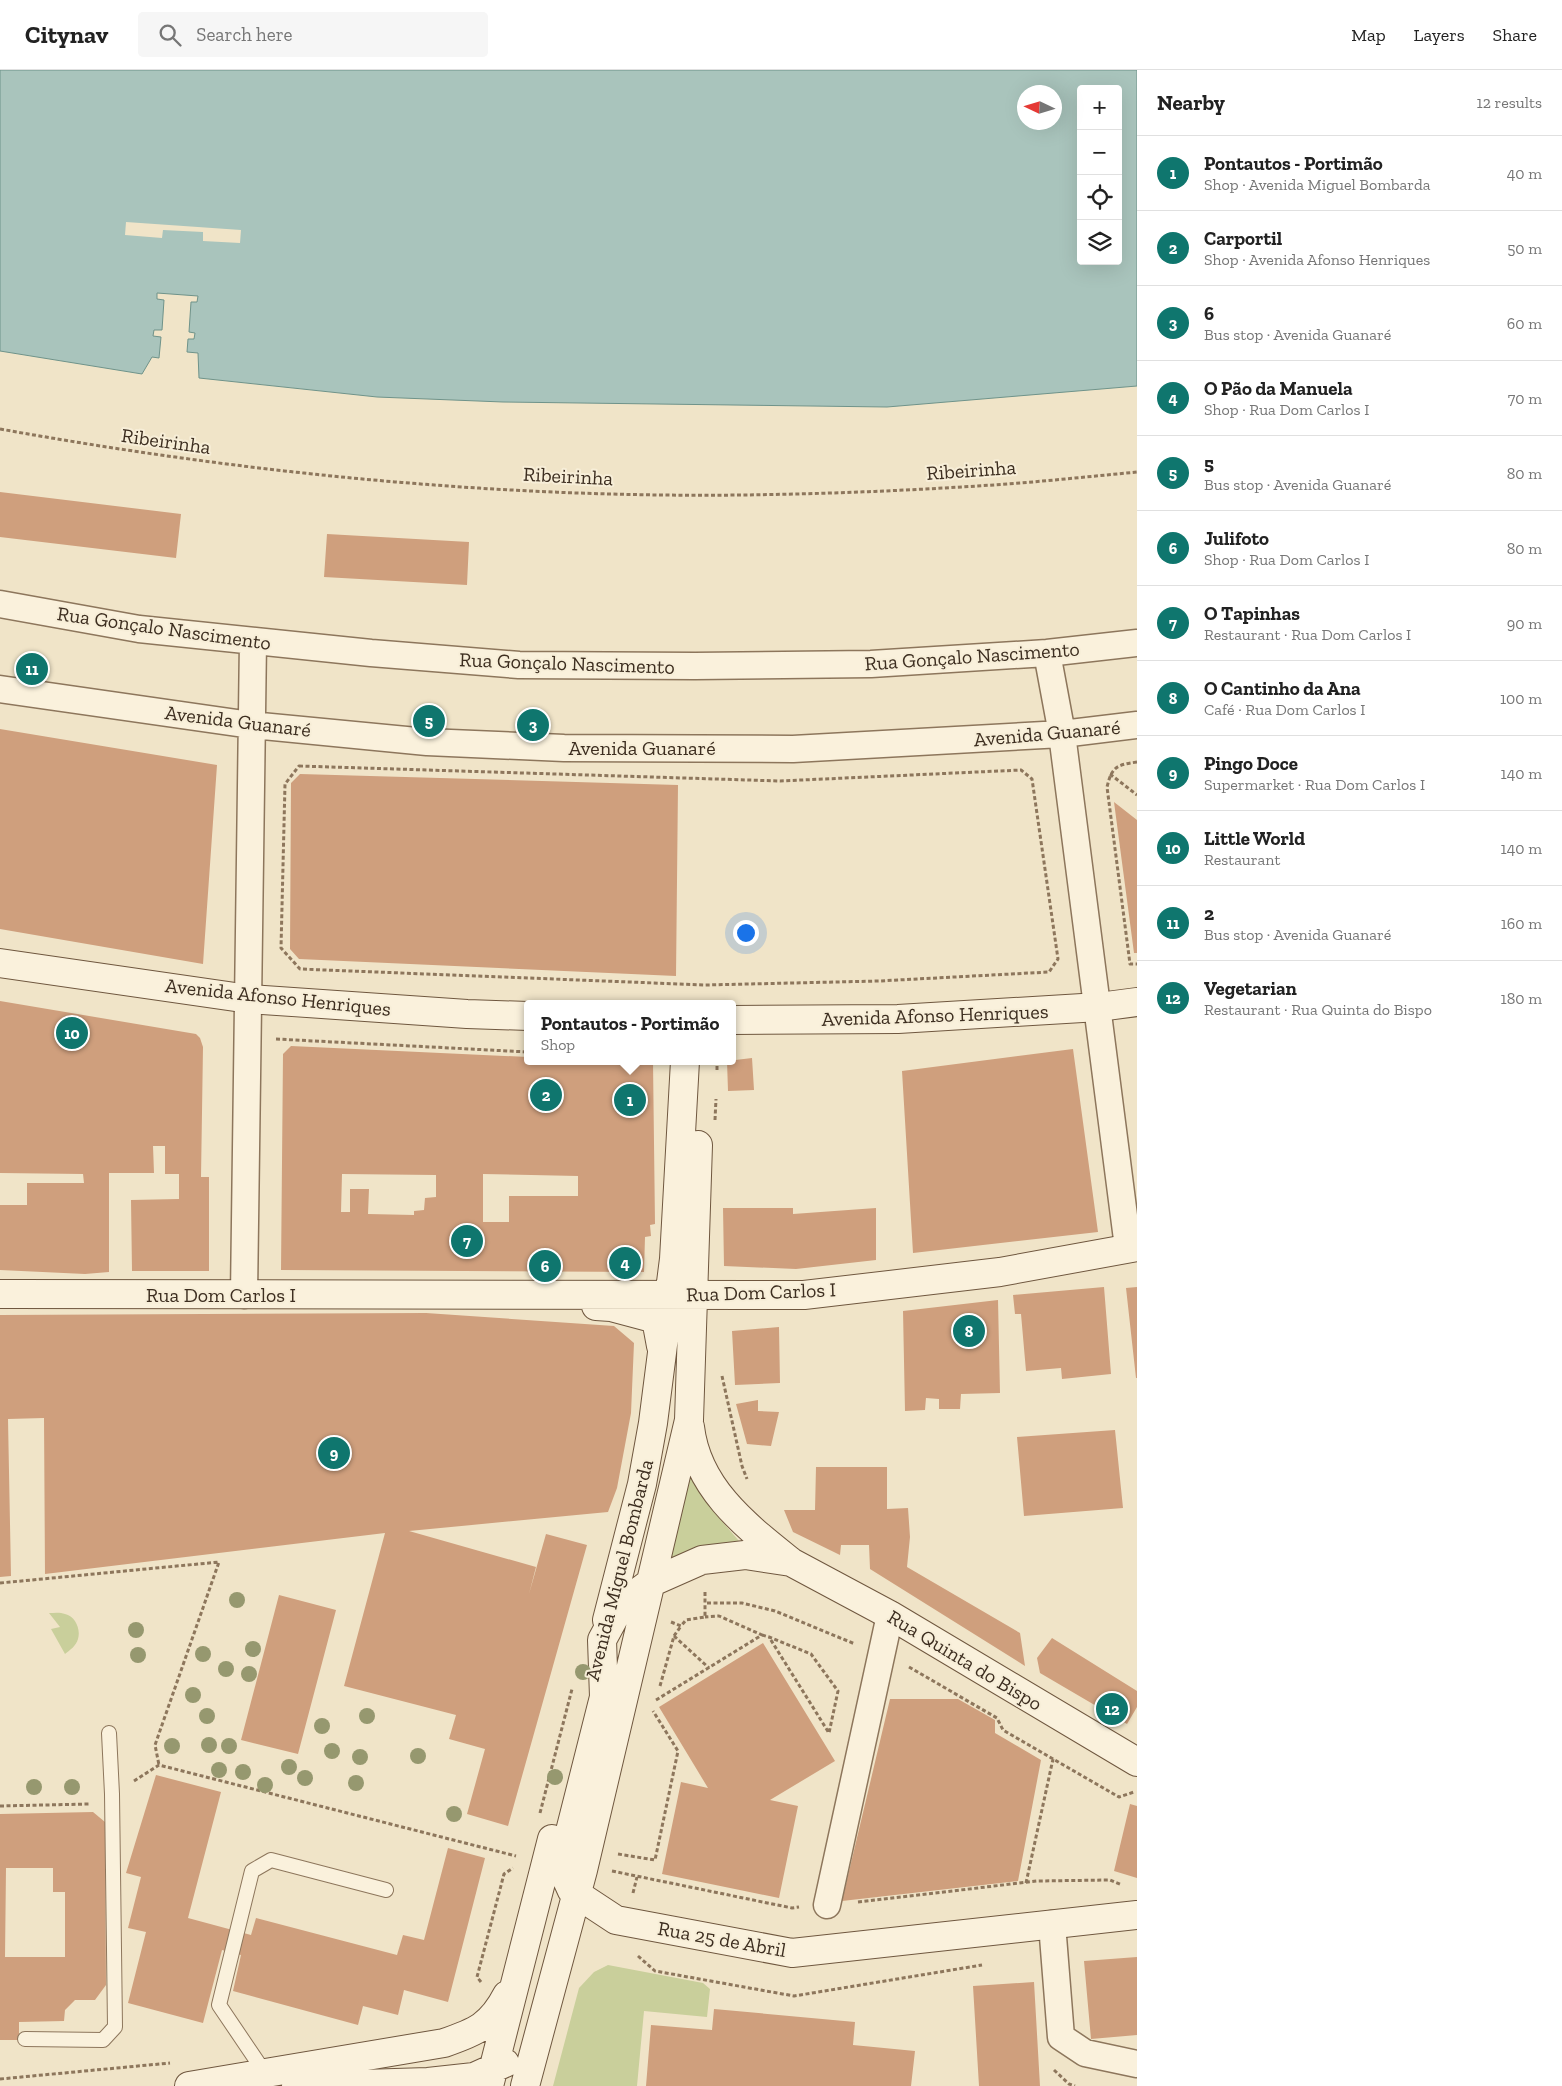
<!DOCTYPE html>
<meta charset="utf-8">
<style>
:root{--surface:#fff;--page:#f6f6f6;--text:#222;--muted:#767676;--line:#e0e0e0;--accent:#0f766e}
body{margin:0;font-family:"Zilla Slab",serif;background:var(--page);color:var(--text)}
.controls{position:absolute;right:15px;top:15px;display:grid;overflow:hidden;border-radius:5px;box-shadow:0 5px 20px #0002}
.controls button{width:45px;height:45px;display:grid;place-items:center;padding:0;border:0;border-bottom:1px solid var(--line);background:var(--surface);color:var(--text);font:25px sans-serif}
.compass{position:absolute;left:1017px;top:15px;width:45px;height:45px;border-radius:50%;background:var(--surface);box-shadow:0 5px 20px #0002;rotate:274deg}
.you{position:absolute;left:745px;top:862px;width:18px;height:18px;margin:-12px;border:4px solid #fff;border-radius:50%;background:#1a73e8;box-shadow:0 0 0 8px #1a73e833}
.badge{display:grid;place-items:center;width:32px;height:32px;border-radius:50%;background:var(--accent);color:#fff;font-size:16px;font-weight:700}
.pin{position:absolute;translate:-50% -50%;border:2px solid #fff;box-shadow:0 1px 5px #0006}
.popup{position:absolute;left:524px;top:930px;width:212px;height:65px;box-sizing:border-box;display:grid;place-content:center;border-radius:5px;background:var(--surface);filter:drop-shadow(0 1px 4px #0005);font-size:16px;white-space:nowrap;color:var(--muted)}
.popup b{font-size:19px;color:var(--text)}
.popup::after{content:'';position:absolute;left:50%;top:100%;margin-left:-10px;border:10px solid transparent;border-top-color:var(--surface)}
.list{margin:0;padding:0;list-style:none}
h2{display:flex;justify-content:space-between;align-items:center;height:65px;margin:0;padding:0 20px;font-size:21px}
h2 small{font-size:16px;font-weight:400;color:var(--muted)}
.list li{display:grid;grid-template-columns:32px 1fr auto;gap:15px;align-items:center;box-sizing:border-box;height:75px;padding:0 20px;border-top:1px solid var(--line)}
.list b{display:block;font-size:19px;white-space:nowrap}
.list p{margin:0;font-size:16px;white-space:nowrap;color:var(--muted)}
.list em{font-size:16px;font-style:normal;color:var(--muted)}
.icon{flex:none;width:28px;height:28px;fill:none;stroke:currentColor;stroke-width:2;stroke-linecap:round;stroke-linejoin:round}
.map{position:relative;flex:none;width:1137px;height:2016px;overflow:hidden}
header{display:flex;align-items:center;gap:30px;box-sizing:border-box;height:70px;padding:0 25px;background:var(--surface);border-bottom:1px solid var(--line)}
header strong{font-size:24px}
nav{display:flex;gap:28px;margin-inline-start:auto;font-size:18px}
.search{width:350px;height:45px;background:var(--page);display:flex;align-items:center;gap:12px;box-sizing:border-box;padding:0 18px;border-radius:5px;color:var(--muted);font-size:19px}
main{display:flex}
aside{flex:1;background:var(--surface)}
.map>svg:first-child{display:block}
.green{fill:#c9cf9b}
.water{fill:#a9c4bc;stroke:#6f938a;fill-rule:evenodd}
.pier{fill:#f0e4c8}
.building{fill:#cf9f7d;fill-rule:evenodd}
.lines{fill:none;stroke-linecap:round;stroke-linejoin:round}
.lane-casing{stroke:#8d765c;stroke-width:16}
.street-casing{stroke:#8d765c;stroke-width:29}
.secondary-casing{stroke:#6f573f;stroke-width:30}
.path{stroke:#8d765c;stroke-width:3;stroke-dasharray:4 2.5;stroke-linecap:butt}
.lane{stroke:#faf1dc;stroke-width:14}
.street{stroke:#faf1dc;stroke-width:26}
.secondary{stroke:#faf1dc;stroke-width:28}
.tree{fill:#96986f}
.labels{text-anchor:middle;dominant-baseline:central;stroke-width:4;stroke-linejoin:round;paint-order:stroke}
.street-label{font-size:20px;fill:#3d2e20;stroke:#f7eed8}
</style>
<header>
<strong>Citynav</strong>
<div class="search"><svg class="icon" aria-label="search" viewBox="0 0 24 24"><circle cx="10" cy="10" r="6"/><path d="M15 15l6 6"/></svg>Search here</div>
<nav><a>Map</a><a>Layers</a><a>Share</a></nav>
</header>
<main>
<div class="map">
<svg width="1137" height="2016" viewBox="0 0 1137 2016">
<rect width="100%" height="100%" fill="#f0e4c8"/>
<path class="green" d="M690,1403L713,1441L739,1471L699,1476L669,1491Z
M49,1543C54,1543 60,1542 65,1544C75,1546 81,1559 78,1569C76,1576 70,1580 65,1584L51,1559L60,1557Z
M608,1895L703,1913L710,1919L707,1947L644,1941L637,2016H553L579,1918L594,1902Z"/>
<path class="water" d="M0,0H1137V316L887,337L503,332L377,327L199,308L198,283L187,282L188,269H194L195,263L189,262L191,232H197L198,226L157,223V229L164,230L162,260H154L153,266L161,267L159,288L152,287L142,304L0,281ZM1081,19H1118V191H1081ZM1024,22H1054V52H1024Z"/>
<path class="pier" d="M126,152L241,160L240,173L203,171V162L163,160L162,168L125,165Z"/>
<path class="building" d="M0,422L181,444L176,488L0,467Z
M327,464L469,472L467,515L324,507Z
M0,659L217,695L203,894L0,859Z
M300,704L678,715L676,906L299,889L290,879L291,713Z
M1114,732L1137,750V883H1134Z
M0,931L196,964L200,968L203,977L201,1107H209V1201H132L131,1130L179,1129V1104H165V1076H153L154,1103H109V1202L85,1204L0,1200V1135H27V1113H84L83,1104L0,1103Z
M291,976L528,987V991L653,992L655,1154L650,1155L651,1166L645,1167L644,1202L281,1200L283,984ZM342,1104L436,1105V1127L425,1128L424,1140L414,1141V1145L368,1144L369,1119H350V1142H341ZM483,1104L578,1106V1126H509V1152H483Z
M1073,979L1098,1162L913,1183L902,1001Z
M752,988L754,1020L728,1021L727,991Z
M723,1138H793V1144L876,1138V1190L796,1199L724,1196Z
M1104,1217L1111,1304L1062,1309L1061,1298L1026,1301L1021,1244H1015L1013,1225Z
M1137,1217V1308H1136L1126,1218Z
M998,1230L1000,1323L961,1324L960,1339H939V1329L926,1328L925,1340L905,1341L903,1241Z
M426,1243L614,1256L634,1273L631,1343L617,1418L608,1442L409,1461L536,1497L529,1524L546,1464L587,1475L508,1756L467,1744L485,1679L449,1669L456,1645L344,1616L385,1463L45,1504L44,1348L8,1349L11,1506L0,1507V1245Z
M779,1257L780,1313L735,1315L732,1261Z
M758,1330V1341L779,1342L771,1376L747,1374L736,1334Z
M1115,1360L1123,1438L1024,1446L1017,1367Z
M816,1397H887V1439L908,1438L910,1467L907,1497L1020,1563L1025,1596L870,1499L869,1475H841L840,1485L793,1462L784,1440H815Z
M279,1525L336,1540L298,1684L241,1670Z
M1052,1568L1137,1621V1637L1127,1654L1040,1603L1037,1588Z
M763,1573L835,1691L770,1730L798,1736L779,1828L662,1804L681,1712L708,1718L659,1637Z
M890,1629H958L995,1650V1663L1041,1690L1018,1811L842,1831Z
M156,1705L221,1722L188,1848L251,1865L256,1848L397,1885L403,1865L424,1870L448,1778L485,1788L448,1932L404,1920L398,1945L363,1936L358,1955L233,1921L241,1885L222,1880L203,1953L128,1933L146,1862L128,1858L141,1807L126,1803Z
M1130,1734L1137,1736V1808L1114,1801Z
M93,1742L105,1752L106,1915L95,1930H75L65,1940L64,1951L19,1952V1970H0V1744ZM6,1798H53V1822H65V1887H5Z
M1137,1887V1965L1091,1969L1084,1891Z
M1034,1912L1040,2016H979L973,1916Z
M714,1939L855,1952L853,1975L915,1981L911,2016H646L651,1955L712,1960Z"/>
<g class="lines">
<defs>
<path id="lane" d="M25,1969L103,1970L115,1957L112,1724L109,1663
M265,2003L219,1935L252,1801L271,1790L386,1820"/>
<path id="street" d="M0,534L139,559L371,583L519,595L695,596L871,594L1047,583L1137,573
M1047,583L1062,664L1128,1177
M0,619L251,655L427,672L564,678L793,679L1062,664L1137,655
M244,1225L253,571
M827,1835L890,1545
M1052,1854L1061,1967L1085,1983L1137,1994"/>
<path id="secondary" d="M0,893L249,929L467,944L528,946
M732,950L898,949L1099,937L1137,932
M0,1224L804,1225L1000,1202L1137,1177
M596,1236L611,1237L656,1249L661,1276
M690,1357C697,1418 745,1455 790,1491
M607,1550L642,1414L653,1353L674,1189L685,991
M1137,1692L890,1545L791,1492L745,1485L702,1490L650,1513L621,1535L602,1570L604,1627L561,1797L572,1821L616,1850L792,1883L1137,1845
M189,2016L444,1973C476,1962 491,1956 507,1925
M296,2016L428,2012L474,2007L505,1993
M489,2016L552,1769
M525,2016L583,1800L689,1350L698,1075"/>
</defs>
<use href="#lane" class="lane-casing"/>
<use href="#street" class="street-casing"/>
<use href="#secondary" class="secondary-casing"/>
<path class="path" d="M0,359C244,403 494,428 742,425C820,424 899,421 977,416C1030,413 1084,407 1137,402
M1137,692C1117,695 1112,696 1107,717L1130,894H1137
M299,696L780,711L1021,700L1032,709L1058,889L1049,902L879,911L705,915L300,899L281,878L285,714Z
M1110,704L1137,725
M276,969L528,982
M717,1000V996L721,991
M715,1050L716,1029
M722,1306L742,1396L747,1409
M0,1513L219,1492L155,1675L159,1695
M705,1522V1533H742L775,1541L855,1574
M671,1552L681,1556L686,1550L705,1547V1533
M762,1565L769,1567L811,1584L838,1621L829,1663L769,1567
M674,1566L709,1598
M909,1597L997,1648L1003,1660L1119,1727L1134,1722
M660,1616L674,1566L681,1556
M656,1630L762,1565L719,1546L705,1547
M134,1711L159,1695L516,1786
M0,1736L89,1734
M540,1743L572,1619
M618,1784L655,1790L678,1681L653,1641
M612,1801L792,1838L799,1837
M1026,1813L1053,1689
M633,1823L637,1807
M858,1832L1037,1811L1110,1810L1122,1815
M638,1886L655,1901L794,1926L982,1895
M481,1912L477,1907L504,1804L513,1798
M1054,2000L1069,2014L1075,2016
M0,2009L170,1993"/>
<use href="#lane" class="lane"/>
<use href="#street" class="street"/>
<use href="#secondary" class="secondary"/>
</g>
<g class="tree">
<circle cx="237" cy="1530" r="8"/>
<circle cx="136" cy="1560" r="8"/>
<circle cx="253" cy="1579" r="8"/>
<circle cx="203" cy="1584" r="8"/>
<circle cx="138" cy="1585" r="8"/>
<circle cx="226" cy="1599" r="8"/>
<circle cx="583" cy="1602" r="8"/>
<circle cx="249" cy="1604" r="8"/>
<circle cx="193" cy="1625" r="8"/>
<circle cx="207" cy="1646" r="8"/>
<circle cx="367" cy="1646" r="8"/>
<circle cx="322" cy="1656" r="8"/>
<circle cx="209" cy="1675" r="8"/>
<circle cx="172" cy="1676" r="8"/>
<circle cx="229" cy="1676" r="8"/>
<circle cx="332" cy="1681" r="8"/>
<circle cx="418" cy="1686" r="8"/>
<circle cx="360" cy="1687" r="8"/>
<circle cx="289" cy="1697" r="8"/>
<circle cx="219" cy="1700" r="8"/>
<circle cx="243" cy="1702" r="8"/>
<circle cx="555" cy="1707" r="8"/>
<circle cx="305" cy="1708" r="8"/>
<circle cx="356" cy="1713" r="8"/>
<circle cx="265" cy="1715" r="8"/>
<circle cx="34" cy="1717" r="8"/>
<circle cx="72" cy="1717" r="8"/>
<circle cx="454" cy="1744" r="8"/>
</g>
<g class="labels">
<g class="street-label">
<text transform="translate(166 371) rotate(8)">Ribeirinha</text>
<text transform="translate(971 400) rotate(-4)">Ribeirinha</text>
<text transform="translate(568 406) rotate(3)">Ribeirinha</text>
<text transform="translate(164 558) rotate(8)">Rua Gonçalo Nascimento</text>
<text transform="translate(972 586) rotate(-4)">Rua Gonçalo Nascimento</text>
<text transform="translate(567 593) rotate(2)">Rua Gonçalo Nascimento</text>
<text transform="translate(238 651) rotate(7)">Avenida Guanaré</text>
<text transform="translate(1047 663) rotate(-5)">Avenida Guanaré</text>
<text x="642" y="678">Avenida Guanaré</text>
<text transform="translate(278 927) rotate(6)">Avenida Afonso Henriques</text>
<text transform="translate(935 945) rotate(-2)">Avenida Afonso Henriques</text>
<text transform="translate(761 1222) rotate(-2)">Rua Dom Carlos I</text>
<text x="221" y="1225">Rua Dom Carlos I</text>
<text transform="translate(619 1500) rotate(-76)">Avenida Miguel Bombarda</text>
<text transform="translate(965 1590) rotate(31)">Rua Quinta do Bispo</text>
<text transform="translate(722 1869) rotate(10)">Rua 25 de Abril</text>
</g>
</g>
</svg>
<div class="controls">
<button>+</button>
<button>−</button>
<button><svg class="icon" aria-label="locate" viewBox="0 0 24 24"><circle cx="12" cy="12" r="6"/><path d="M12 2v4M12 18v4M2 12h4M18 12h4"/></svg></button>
<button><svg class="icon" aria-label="layers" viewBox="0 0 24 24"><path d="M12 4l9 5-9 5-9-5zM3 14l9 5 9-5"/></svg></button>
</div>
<svg class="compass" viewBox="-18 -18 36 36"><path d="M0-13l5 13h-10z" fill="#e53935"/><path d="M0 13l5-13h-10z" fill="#767676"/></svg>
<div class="you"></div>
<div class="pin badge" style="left:630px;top:1030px">1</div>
<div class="popup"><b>Pontautos - Portimão</b>Shop</div>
<div class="pin badge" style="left:546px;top:1025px">2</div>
<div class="pin badge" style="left:533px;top:655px">3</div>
<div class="pin badge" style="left:625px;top:1193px">4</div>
<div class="pin badge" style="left:429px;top:651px">5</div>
<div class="pin badge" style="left:545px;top:1196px">6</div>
<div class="pin badge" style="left:467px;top:1171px">7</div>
<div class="pin badge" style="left:969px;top:1261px">8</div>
<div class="pin badge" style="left:334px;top:1383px">9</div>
<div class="pin badge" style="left:72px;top:963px">10</div>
<div class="pin badge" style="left:32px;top:599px">11</div>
<div class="pin badge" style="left:1112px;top:1639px">12</div>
</div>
<aside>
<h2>Nearby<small>12 results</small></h2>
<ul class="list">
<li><span class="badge">1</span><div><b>Pontautos - Portimão</b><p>Shop · Avenida Miguel Bombarda</p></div><em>40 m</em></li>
<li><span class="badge">2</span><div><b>Carportil</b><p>Shop · Avenida Afonso Henriques</p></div><em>50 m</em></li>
<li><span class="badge">3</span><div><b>6</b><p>Bus stop · Avenida Guanaré</p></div><em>60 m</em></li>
<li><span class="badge">4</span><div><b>O Pão da Manuela</b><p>Shop · Rua Dom Carlos I</p></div><em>70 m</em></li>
<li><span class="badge">5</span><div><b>5</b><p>Bus stop · Avenida Guanaré</p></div><em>80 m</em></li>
<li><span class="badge">6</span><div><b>Julifoto</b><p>Shop · Rua Dom Carlos I</p></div><em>80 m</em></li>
<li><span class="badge">7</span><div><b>O Tapinhas</b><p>Restaurant · Rua Dom Carlos I</p></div><em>90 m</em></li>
<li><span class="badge">8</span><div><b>O Cantinho da Ana</b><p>Café · Rua Dom Carlos I</p></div><em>100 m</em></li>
<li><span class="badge">9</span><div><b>Pingo Doce</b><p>Supermarket · Rua Dom Carlos I</p></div><em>140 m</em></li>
<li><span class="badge">10</span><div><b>Little World</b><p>Restaurant</p></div><em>140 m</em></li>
<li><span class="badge">11</span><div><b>2</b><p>Bus stop · Avenida Guanaré</p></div><em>160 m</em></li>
<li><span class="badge">12</span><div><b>Vegetarian</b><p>Restaurant · Rua Quinta do Bispo</p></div><em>180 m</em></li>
</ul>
</aside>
</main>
